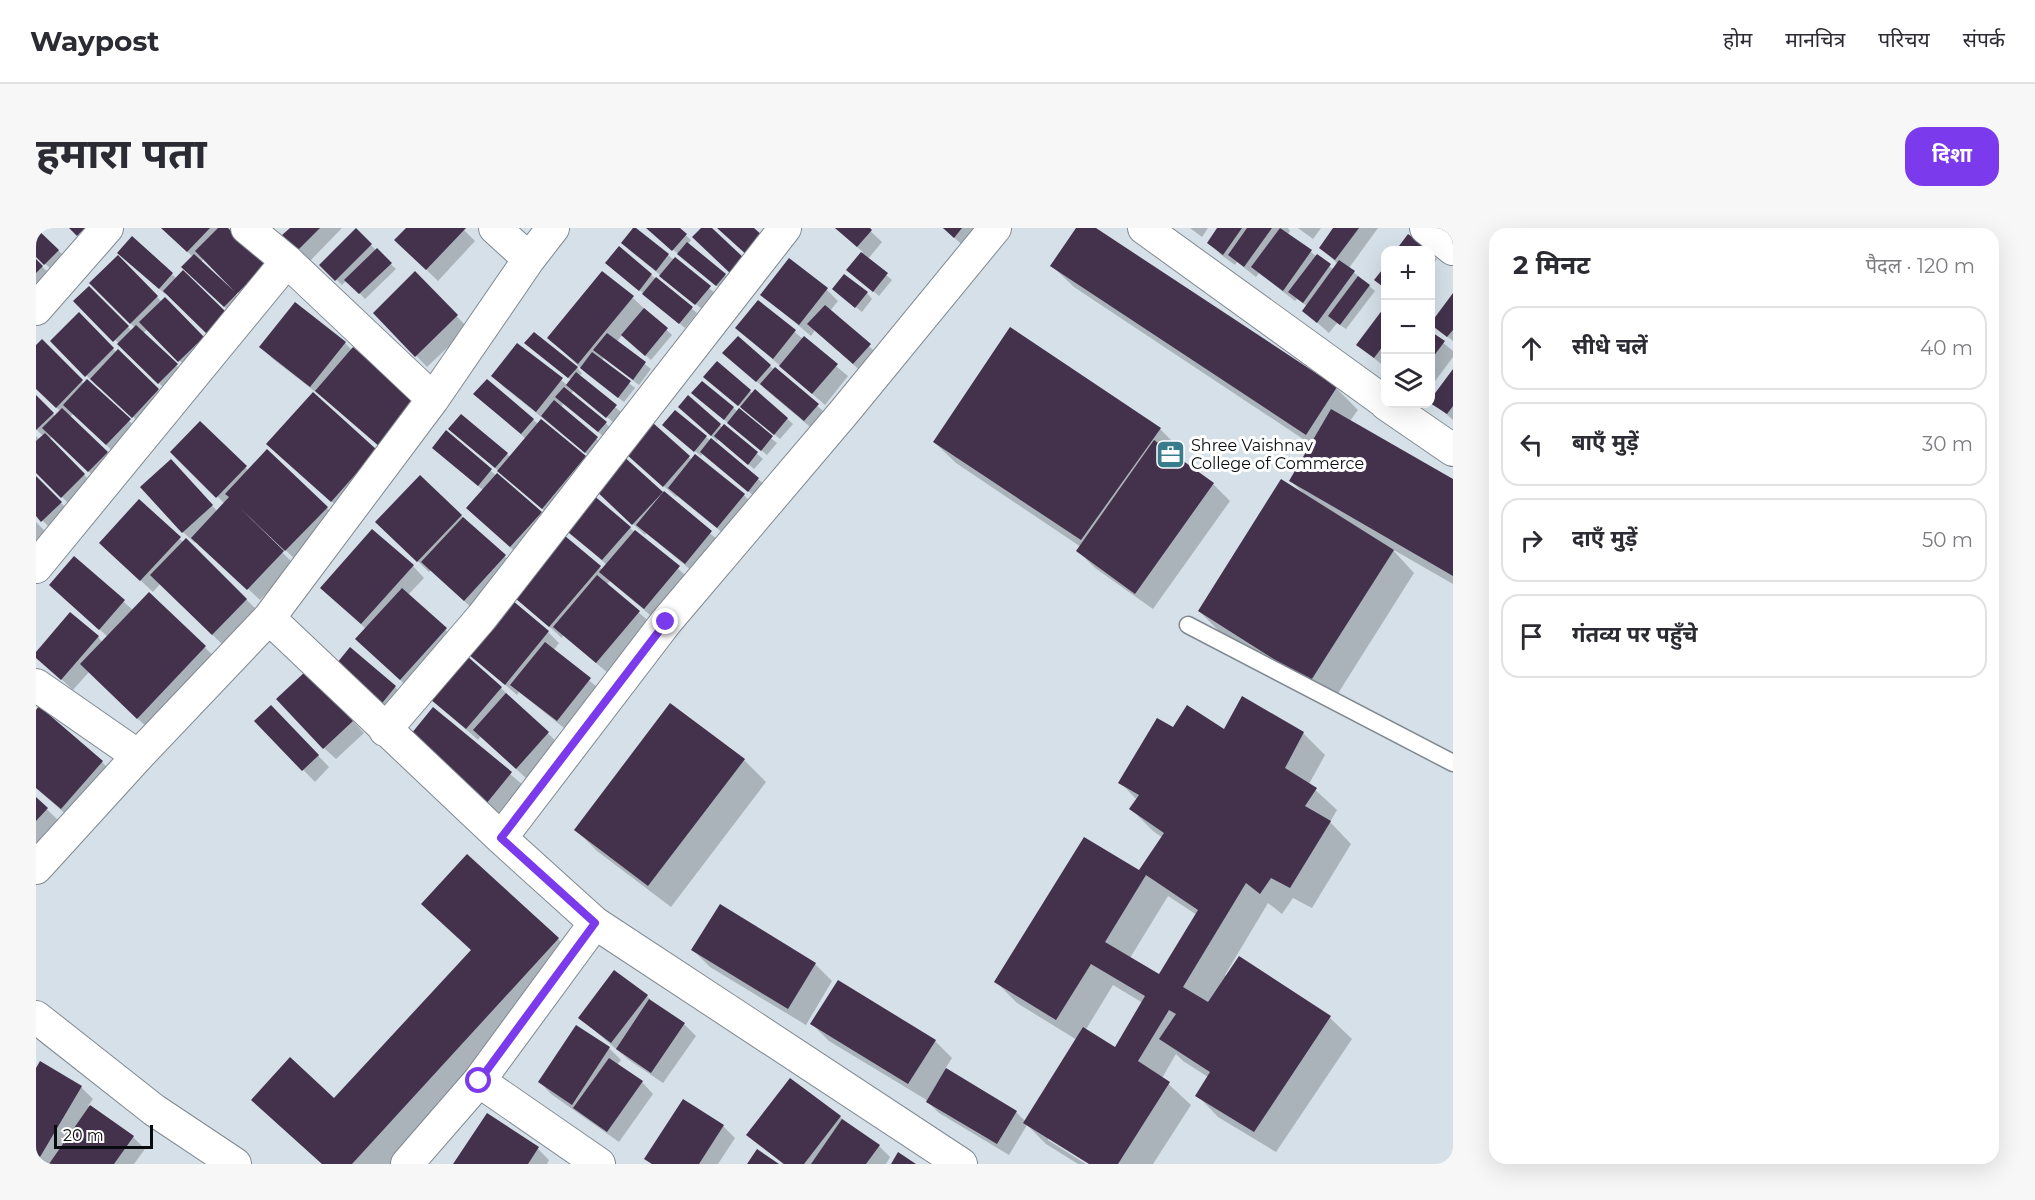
<!DOCTYPE html>
<html lang="hi">
<meta charset="utf-8">
<style>
:root{--surface:#fff;--page:#f7f7f7;--text:#2b2b33;--muted:#7c7c81;--line:#e1e1e2;--accent:#7c3aed}
body{margin:0;font-family:Montserrat,"Noto Sans Devanagari",sans-serif;background:var(--page);color:var(--text)}
.controls{position:absolute;right:18px;top:18px;display:grid;overflow:hidden;border-radius:12px;box-shadow:0 6px 24px #0002}
.controls button{width:54px;height:54px;display:grid;place-items:center;padding:0;border:0;border-bottom:2px solid var(--line);background:var(--surface);color:var(--text);font:30px sans-serif}
.scale{position:absolute;left:18px;bottom:15px;width:99px;box-sizing:border-box;padding-left:6px;border:3px solid #090c0f;border-top:0;font-size:16px;line-height:21px;white-space:nowrap;color:#090c0f;-webkit-text-stroke:4px #fff;paint-order:stroke}
.stop{position:absolute;width:18px;height:18px;margin:-14px;border:4px solid #7c3aed;border-radius:50%;background:#fff}
.stop.end{background:#7c3aed;border-color:#fff;box-shadow:0 2px 6px #0008}
.list{margin:0;padding:0;list-style:none}
h2{display:flex;justify-content:space-between;align-items:center;height:78px;margin:0;padding:0 24px;font-size:26px}
h2 small{font-size:20px;font-weight:400;color:var(--muted)}
.list li{display:grid;grid-template-columns:39px 1fr auto;gap:18px;align-items:center;box-sizing:border-box;height:84px;margin:0 12px 12px;padding:0 12px;border:2px solid var(--line);border-radius:18px}
.list b{display:block;font-size:22px;white-space:nowrap}
.list em{font-size:20px;font-style:normal;color:var(--muted)}
.icon{flex:none;width:33px;height:33px;fill:none;stroke:currentColor;stroke-width:2;stroke-linecap:round;stroke-linejoin:round}
.map{position:relative;flex:none;width:1417px;height:936px;overflow:hidden;border-radius:18px}
header{display:flex;align-items:center;gap:36px;box-sizing:border-box;height:84px;padding:0 30px;background:var(--surface);border-bottom:2px solid var(--line)}
header strong{font-size:28px}
nav{display:flex;gap:33px;margin-inline-start:auto;font-size:21px}
.intro{display:flex;align-items:center;justify-content:space-between;box-sizing:border-box;height:144px;padding:0 36px}
h1{margin:0;font-size:42px}
.button{padding:15px 27px;border-radius:18px;background:var(--accent);color:#fff;font-size:21px;font-weight:700}
main{display:flex;gap:36px;padding:0 36px}
aside{flex:1;background:var(--surface);border-radius:18px;box-shadow:0 6px 24px #0002}
.map>svg:first-child{display:block}
.shadow{fill:#0003;fill-rule:evenodd}
.building{fill:#44324d;fill-rule:evenodd}
.lines{fill:none;stroke-linecap:round;stroke-linejoin:round}
.service-casing{stroke:#808991;stroke-width:19}
.minor-casing{stroke:#808991;stroke-width:34}
.service{stroke:#fff;stroke-width:16}
.minor{stroke:#fff;stroke-width:32}
.route{stroke:#7c3aed;stroke-width:8}
.labels{text-anchor:middle;dominant-baseline:central;stroke-width:6;stroke-linejoin:round;paint-order:stroke}
.poi-label{font-size:16px;fill:#090c0f;stroke:#fff;text-anchor:start}
</style>
<header>
<strong>Waypost</strong>
<nav><a>होम</a><a>मानचित्र</a><a>परिचय</a><a>संपर्क</a></nav>
</header>
<div class="intro"><h1>हमारा पता</h1><a class="button">दिशा</a></div>
<main>
<div class="map">
<svg width="1417" height="936" viewBox="0 0 1417 936">
<rect width="100%" height="100%" fill="#d5e0e8"/>
<path class="shadow" d="M0,0L34,34L21,47L0,27Z
M126,0H189L239,50L213,75L168,30L165,34L205,72L194,84L147,39L157,29Z
M256,0H306L274,33L248,7Z
M372,0H426L439,13L402,53L372,24Z
M611,0H642L655,12L652,16L695,52L686,62Z
M799,0H831L846,14L832,31L856,52L843,68L812,42L827,24Z
M907,0H946L930,20Z
M1042,0H1057L1300,160L1322,182L1314,193L1417,253V356L1356,321L1378,345L1296,475L1185,405L1163,383L1268,266L1255,253L1276,217L1038,59L1016,38Z
M1154,0H1172L1166,9Z
M1183,0H1252L1254,3L1252,6L1298,42L1302,36L1285,20L1299,0H1342L1313,40L1339,63L1310,101L1301,95L1293,105L1268,83L1271,78L1261,71L1259,73L1223,45L1220,49L1201,34L1199,37L1184,26L1173,14Z
M1262,0H1285L1277,11Z
M320,3L360,41L329,71L311,52L306,57L285,37Z
M1373,8L1390,20L1392,22H1362Z
M584,21L661,85L649,100L577,40Z
M592,21L632,27L679,65L666,81Z
M1394,25L1401,31L1394,40Z
M82,29L126,74L129,71L179,121L155,144L112,101L107,105L152,149L135,167L40,73L53,60L96,103L99,100L55,55Z
M89,30L136,46L141,51L129,66Z
M753,32L791,62L802,73L794,83L845,129L829,147L779,102L775,108L726,67Z
M0,33L12,44L1,55L0,54Z
M379,45L432,100L391,139L339,85Z
M831,65L836,71L826,84L803,66Z
M1417,68V113L1396,97Z
M597,70L636,107L615,132L586,107L581,114L615,141L603,157L568,130L565,133L599,160L588,174L551,146L513,110Z
M722,74L812,148L789,177L701,100Z
M1350,79V140L1322,117Z
M43,86L81,125L134,173L109,200L63,157L62,159L16,113Z
M1394,104L1417,123V129L1394,160Z
M6,113L48,156L105,203L82,228L37,186L34,189L83,236L65,255L16,209L13,211L59,258L37,280L0,243V208L4,212L7,208L0,201V169L20,189L25,184L0,159V119Z
M309,115L316,122L362,234L287,168L286,169L237,131L225,119Z
M482,117L531,157L535,152L496,121L541,140L546,145L543,149L585,184L577,194L538,162L535,166L575,200L568,209L528,175L525,179L566,216L555,229L468,159L457,148Z
M694,131L734,138L793,188L780,204Z
M1417,144V192L1395,173Z
M674,154L714,163L717,166L719,163L757,196L744,211Z
M666,155L741,215L731,227L663,171Z
M439,166L497,192L549,229L560,241L518,291L420,206L471,226L475,230L490,211Z
M653,169L687,200L689,198L727,231L718,241L683,211L681,213L649,184Z
M639,184L728,256L718,268L667,225L665,228L634,202Z
M164,195L213,243L291,280L308,297L267,339L199,273L197,276L258,336L224,372L161,313L159,315L147,304L146,245L182,284L189,276L136,224Z
M617,198L656,232L708,267L719,279L693,310L641,268L640,269L604,237Z
M1124,201L1146,223L1140,230L1177,256L1194,273L1117,381L1059,340L1042,323L1045,319L920,235L898,214Z
M411,205L516,296L486,330L444,292L448,263L410,231Z
M340,223L313,289L249,232Z
M585,228L626,266L687,316L661,347L610,305L609,307L569,270Z
M384,249L481,340L440,384L395,342L393,344L341,294Z
M0,250L36,286L18,304L0,286Z
M103,273L148,315L150,313L222,383L188,418L124,356L117,364L76,326Z
M0,294L13,307L0,319Z
M529,300H594L654,351L620,392L574,353L570,357L615,395L573,446L527,407L526,410L474,364L524,305L567,342L571,337Z
M38,330L98,383L113,366L186,436L119,507L53,444L37,462L0,428V426L62,409L67,415L72,409L26,368Z
M377,338L388,350L372,367L421,413L376,463L332,422L330,401L298,371Z
M512,404L523,415L517,423L566,463L533,504L483,464L481,467L428,421Z
M431,431L465,460L524,517L492,552L445,508L442,512L408,482Z
M299,439L359,459L370,471L355,489Z
M282,456L328,505L300,531L288,520Z
M634,477L708,532L730,554L635,679L561,623L540,602Z
M397,481L487,557L462,586L384,522Z
M0,484L66,534L83,551L42,597L0,560Z
M246,490L293,539L279,554L220,493Z
M1137,501L1267,505L1289,527L1273,556L1301,582L1294,594L1315,616L1276,680L1257,670L1246,686L1232,675L1189,747L1191,749L1203,730L1294,790L1316,811L1240,924L1182,889L1161,867L1172,849L1147,833L1140,826L1126,850L1155,877L1117,936H1056L1012,909V912L1050,936H1042L1010,916L991,897L973,927L903,885L889,871L793,813L776,796L899,813L916,830L909,841L980,884L990,894L1041,812L981,775L960,754L1103,644L1127,610L1117,603L1095,581L1101,572L1084,554ZM1132,668L1161,687L1124,748L1094,730ZM1077,757L1107,775L1079,822L1049,803Z
M0,571L23,593L0,617Z
M684,678L779,736L796,753L770,797L674,739L657,722Z
M522,711L543,733L357,936H286L239,893L298,873Z
M611,768L620,778L648,796L660,808L627,855L593,832L544,790Z
M541,799L573,820L585,832L581,837L606,854L617,866L583,914L515,866L504,854Z
M0,843L45,859L57,871L52,878L97,909L109,921L98,936H10L0,930Z
M647,873L687,898L699,910L682,936H615L610,930Z
M804,889L843,918L854,929L850,936H747L712,907Z
M502,921L513,932L511,936H419Z"/>
<path class="building" d="M0,0L23,22L8,37L0,29Z
M33,0H49L41,8Z
M125,0H174L151,24Z
M182,0H192L229,37L188,79L145,39L158,26L198,63L159,23Z
M254,0H284L262,22L246,7Z
M320,0L336,16L299,53L283,37Z
M370,0H430L390,42L358,12Z
M597,0H600L633,26L620,43L585,15Z
M610,0H644L651,6L636,23Z
M665,0H676L709,31L695,46L656,9Z
M681,0H718L729,10L712,28Z
M799,0H834L836,2L821,19Z
M907,0H926L918,10Z
M1040,0H1060L1301,159L1270,207L1014,38Z
M1181,0H1206L1187,27L1171,15Z
M1211,0H1236L1208,39L1192,27Z
M1244,0L1276,22L1247,63L1215,39Z
M1297,0H1323L1299,32L1283,20Z
M1372,6L1391,19L1388,22H1360Z
M96,8L137,45L123,61L81,25Z
M651,14L690,46L680,58L641,26Z
M583,18L616,46L603,63L569,35Z
M341,20L356,35L323,66L308,52Z
M825,24L852,45L837,64L810,42Z
M1281,26L1295,36L1267,75L1252,64Z
M82,27L122,68L94,96L53,55Z
M639,29L675,58L659,77L623,48Z
M753,30L792,60L763,97L724,67Z
M0,31L7,38L0,45Z
M1303,32L1319,43L1281,95L1266,83Z
M1350,37V61L1338,52Z
M147,42L191,85L171,106L127,63Z
M379,43L422,87L379,129L337,85Z
M566,43L598,68L542,136L511,110Z
M808,46L832,64L819,80L796,61Z
M1322,48L1334,57L1304,97L1292,88Z
M620,49L657,79L643,96L606,66Z
M53,58L93,98L77,114L37,73Z
M1417,65V102L1411,109L1394,96Z
M129,69L168,109L142,134L103,94Z
M722,72L760,102L737,131L699,100Z
M259,74L310,114L274,159L223,119Z
M789,77L835,116L817,136L771,96Z
M1350,77V114L1338,130L1320,117Z
M608,80L632,100L609,128L585,107Z
M43,84L78,120L49,149L14,113Z
M100,97L142,136L122,156L81,116Z
M974,99L1125,200L1045,312L897,214Z
M1394,103L1409,113L1394,133Z
M498,104L542,139L532,150L488,115Z
M571,105L610,134L597,152L557,122Z
M702,108L735,137L720,154L686,125Z
M768,108L802,136L776,166L743,138Z
M6,111L47,152L20,180L0,161V117Z
M481,115L527,150L500,184L455,148Z
M317,119L382,175L344,219L279,163Z
M82,121L123,161L96,190L54,151Z
M556,124L595,153L582,170L544,140Z
M681,133L715,162L702,178L667,149Z
M739,139L783,176L768,193L724,156Z
M1417,141V178L1411,186L1394,175V172Z
M540,144L581,177L570,190L530,157Z
M51,151L95,191L70,217L27,177Z
M451,151L498,191L485,206L437,166Z
M666,153L698,179L688,192L655,165Z
M528,159L571,194L562,204L519,169Z
M719,161L752,190L738,207L704,179Z
M277,164L341,222L295,274L230,216Z
M0,167L18,185L0,202Z
M652,167L685,196L675,208L642,179Z
M518,172L562,209L549,225L505,188Z
M26,180L72,224L52,244L6,200Z
M703,180L737,208L725,223L691,195Z
M1295,181L1417,251V348L1253,253Z
M639,182L671,208L658,224L626,197Z
M425,186L472,225L459,240L412,201Z
M505,191L550,228L506,281L461,243Z
M164,193L211,238L180,270L134,224Z
M617,195L654,228L627,259L590,226Z
M688,196L722,224L712,237L678,208Z
M410,202L456,241L442,258L396,220Z
M9,205L49,246L25,270L0,245V213Z
M675,210L723,250L712,264L664,224Z
M1118,212L1178,255L1099,366L1040,323Z
M231,221L292,279L249,323L204,280L248,323L211,362L155,310L193,269L189,266Z
M585,226L627,264L596,297L555,258Z
M659,226L709,266L681,300L632,260Z
M135,231L177,277L146,305L104,259Z
M461,245L506,284L474,319L430,280Z
M384,247L426,287L381,334L339,294Z
M0,248L26,274L5,294L0,288Z
M1245,251L1358,322L1274,454L1162,383Z
M628,263L676,303L649,336L600,297Z
M556,266L595,299L566,332L527,300Z
M103,271L145,309L104,353L63,315Z
M427,289L470,327L428,373L385,334Z
M336,301L378,337L325,396L284,360Z
M599,302L644,338L608,381L563,344Z
M523,303L565,338L513,399L472,364Z
M150,310L211,371L176,407L114,347Z
M38,328L89,372L63,402L13,357Z
M561,347L604,383L560,435L517,399Z
M366,360L411,400L364,452L319,411Z
M113,364L170,418L101,491L44,436Z
M471,368L513,403L469,457L426,421Z
M34,384L63,408L25,452L0,430V424Z
M509,414L555,450L521,493L474,457Z
M314,419L360,458L343,479L297,440Z
M431,428L466,459L430,501L394,471Z
M270,443L317,493L287,521L240,471Z
M470,465L513,504L480,541L437,502Z
M1206,468L1268,504L1249,540L1281,560L1269,578L1295,593L1254,660L1235,650L1224,666L1210,655L1147,759L1172,774L1203,728L1295,788L1218,904L1159,868L1174,844L1123,811L1140,786L1133,782L1102,833L1134,854L1082,936H1053L987,895L1047,799L1079,819L1109,768L1055,736L1020,792L958,754L1048,609L1103,642L1128,605L1093,581L1103,567L1082,555L1121,490L1137,499L1151,477L1188,501ZM1110,647L1162,682L1123,746L1069,714Z
M634,475L709,531L612,658L538,602Z
M235,477L283,527L266,543L218,493Z
M3,478L67,533L25,581L0,560V482Z
M397,479L476,544L450,576L371,511Z
M0,569L12,580L0,593Z
M431,626L523,710L316,936H286L215,872L254,829L298,870L435,722L385,676Z
M684,676L780,735L752,781L655,722Z
M578,742L612,767L575,815L542,790Z
M802,752L900,812L872,856L774,796Z
M613,771L649,795L615,845L580,821Z
M540,797L574,819L536,877L502,854Z
M573,830L607,853L571,904L537,880Z
M4,833L46,858L4,929L0,927V840Z
M910,840L981,883L961,916L890,874Z
M754,850L805,888L768,936H748L710,907Z
M647,871L688,897L663,936H616L608,931Z
M54,877L98,908L78,936H13Z
M451,885L503,919L492,936H417Z
M806,891L844,917L830,936H775Z
M721,921L743,936H711Z
M862,924L880,936H855Z"/>
<g class="lines">
<defs>
<path id="service" d="M1152,397L1417,535"/>
<path id="minor" d="M211,0L251,33L397,171
M459,0L493,31
M1108,0L1350,175
M1390,0L1417,21
M0,81L71,0
M1350,176L1417,222
M0,339L251,33
M233,390L465,610L559,695L925,936
M0,457L102,528
M349,502L446,389L749,0
M465,610L630,394L809,183L959,0
M0,640L102,528L233,390L397,171L493,31L517,0
M0,789L118,882L199,936
M443,853L563,936
M371,936L443,853L559,695"/>
</defs>
<use href="#service" class="service-casing"/>
<use href="#minor" class="minor-casing"/>
<use href="#service" class="service"/>
<use href="#minor" class="minor"/>
</g>
<g class="lines">
<path class="route" d="M443,853L559,695L465,610L630,394"/>
</g>
<defs>
<symbol id="office-square" viewBox="-11 -11 22 22"><rect x="-9" y="-9" width="18" height="18" rx="4" fill="#397d8c" stroke="#fff"/><path d="M-6-3h4V-5.5h4V-3h4V5H-6ZM-1-4.5V-3h2v-1.5ZM-6 0V1H6V0Z" fill="#fff"/></symbol>
</defs>
<g fill-rule="evenodd">
<use href="#office-square" x="1118" y="210" width="33" height="33"/>
</g>
<g class="labels">
<g class="poi-label">
<text x="1155" y="217">Shree Vaishnav<tspan x="1155" dy="18">College of Commerce</tspan></text>
</g>
</g>
</svg>
<div class="controls">
<button>+</button>
<button>−</button>
<button><svg class="icon" aria-label="layers" viewBox="0 0 24 24"><path d="M12 4l9 5-9 5-9-5zM3 14l9 5 9-5"/></svg></button>
</div>
<div class="scale">20 m</div>
<div class="stop" style="left:443px;top:853px"></div>
<div class="stop end" style="left:630px;top:394px"></div>
</div>
<aside>
<h2>2 मिनट<small>पैदल · 120 m</small></h2>
<ul class="list">
<li><svg class="icon" aria-label="ahead" viewBox="0 0 24 24"><path d="M12 20V5M6 11l6-6 6 6"/></svg><div><b>सीधे चलें</b></div><em>40 m</em></li>
<li><svg class="icon" aria-label="left" viewBox="0 0 24 24"><path d="M17 20v-9H6M10 6l-5 5 5 5"/></svg><div><b>बाएँ मुड़ें</b></div><em>30 m</em></li>
<li><svg class="icon" aria-label="right" viewBox="0 0 24 24"><path d="M7 20v-9h11M14 6l5 5-5 5"/></svg><div><b>दाएँ मुड़ें</b></div><em>50 m</em></li>
<li><svg class="icon" aria-label="arrive" viewBox="0 0 24 24"><path d="M6 21V4h12l-3 4 3 4H6"/></svg><div><b>गंतव्य पर पहुँचे</b></div></li>
</ul>
</aside>
</main>
